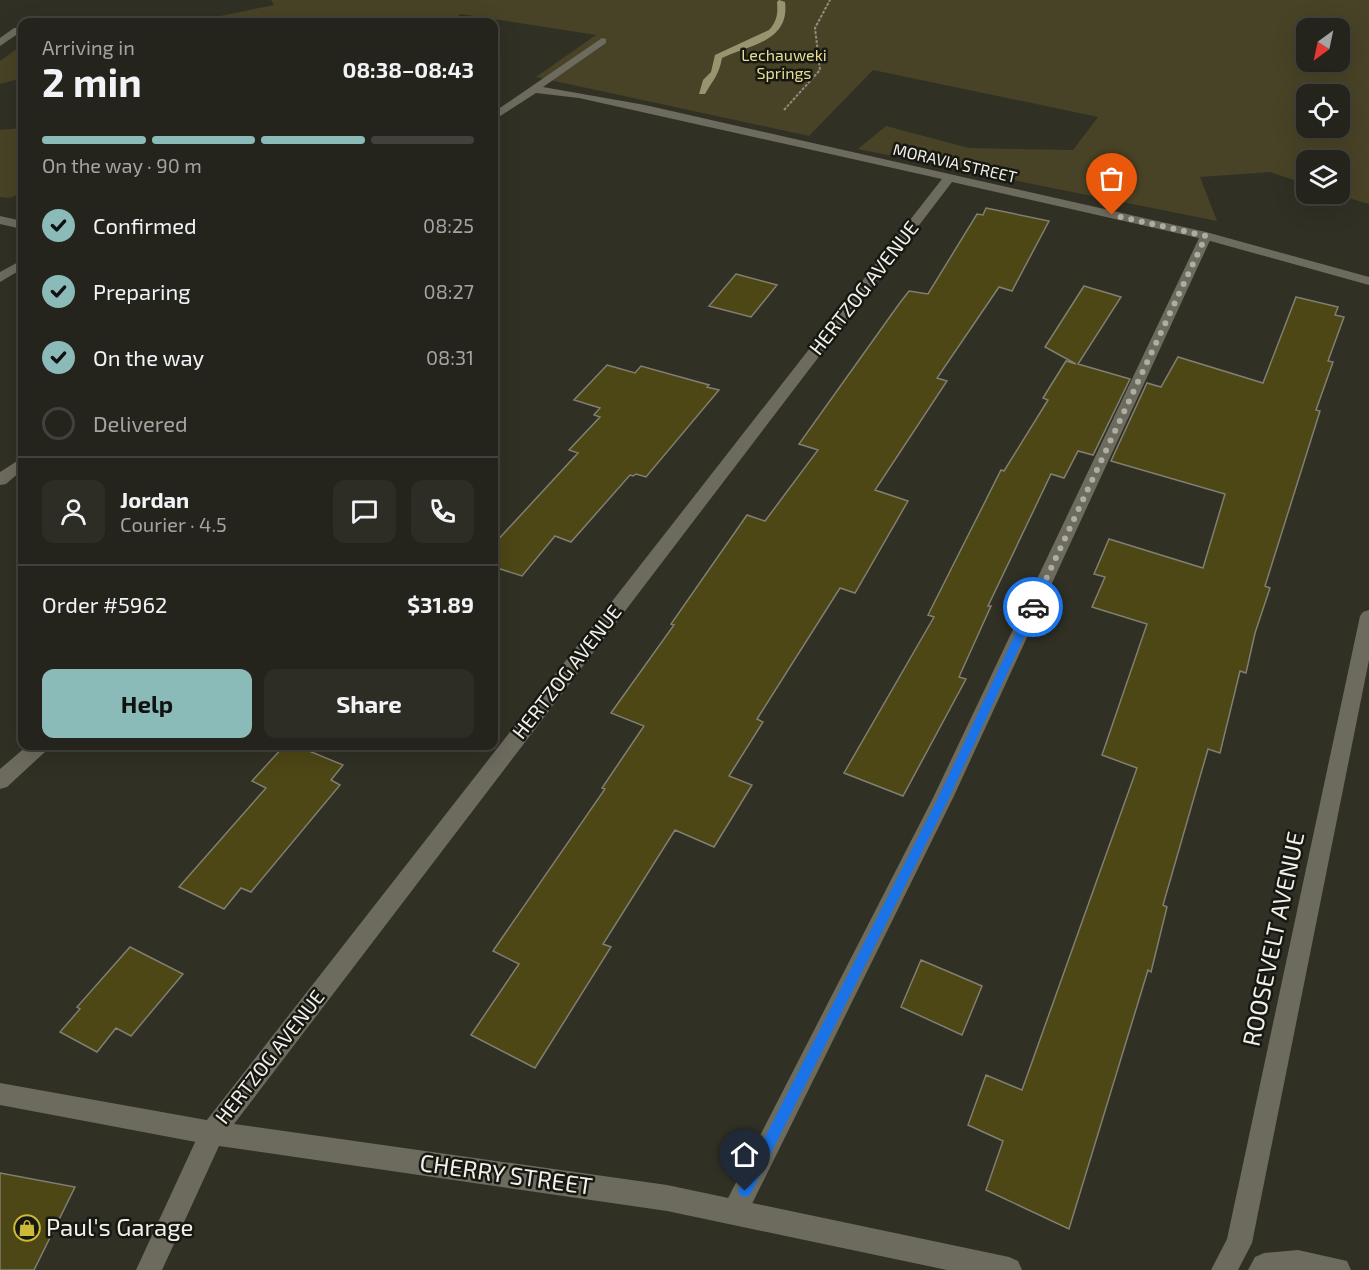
<!DOCTYPE html>
<meta charset="utf-8">
<style>
body{margin:0;font-family:"Exo 2",sans-serif;background:#2d2c25;color:#f1f3f6;height:100vh;display:flex;flex-direction:column;font-size:22px;white-space:nowrap}
*{box-sizing:border-box;margin:0}
p{font-size:20px;color:#a3a4a3}
.icon{flex:none;width:33px;height:33px;fill:none;stroke:currentColor;stroke-width:2;stroke-linecap:round;stroke-linejoin:round}
.map{position:relative;flex:1;overflow:hidden}
.panel{position:absolute;left:18px;top:18px;width:480px;height:732px;display:flex;flex-direction:column;background:#25241c;border-radius:12px;box-shadow:0 6px 24px #0002,0 0 0 2px #42413b}
.panel>*{flex:none}
.needle{width:39px;rotate:213deg}
.tools{position:absolute;left:1296px;top:18px;display:grid;gap:12px}
.tools a{display:grid;place-items:center;width:54px;height:54px;border-radius:12px;background:#25241c;box-shadow:0 6px 24px #0002,0 0 0 2px #42413b;font-size:30px}
.pin{position:absolute;display:grid;place-items:center;width:51px;height:51px;color:#fff;margin:-62px -26px;border-radius:50% 50% 50% 0;rotate:-45deg;box-shadow:0 0 6px #0007}
.pin .icon{rotate:45deg}
.courier{position:absolute;display:grid;place-items:center;width:60px;height:60px;margin:-30px;border:4px solid #1a73e8;border-radius:50%;background:#fff;color:#222;box-shadow:0 2px 8px #0007}
.summary em{font-style:normal;font-weight:700}
.summary div{display:flex;flex-direction:column-reverse}
.summary{display:flex;align-items:center;justify-content:space-between;height:102px;padding:0 24px}
h1{font-size:39px;font-weight:700;line-height:45px}
.bar{display:grid;grid-template-columns:repeat(4,1fr);gap:9px 6px;align-content:center;height:72px;padding:0 24px}
.bar i{height:8px;border-radius:4px;background:#42413b}
.bar .active{background:#8bbbb9}
.bar p{grid-column:span 4}
.line{display:flex;align-items:center;gap:15px;padding:0 24px;border-top:2px solid #42413b}
.line div{flex:1}
.round{display:grid;place-items:center;flex:none;width:63px;height:63px;border-radius:12px;background:#2d2c25}
ol{padding:0 24px;list-style:none}
li{display:flex;align-items:center;gap:18px;height:66px}
li p{margin-inline-start:auto}
li .icon{padding:6px;border-radius:50%;background:#8bbbb9;color:#111;stroke-width:4}
li:last-child{color:#a3a4a3}
li i{width:33px;height:33px;border:3px solid #42413b;border-radius:50%}
.primary-button{display:flex;gap:12px;margin-top:auto;padding:12px 24px}
.primary-button a{flex:1;height:69px;border-radius:12px;background:#8bbbb9;color:#111;font-size:24px;font-weight:700;line-height:69px;text-align:center}
.primary-button a+a{background:#2d2c25;color:#f1f3f6}
.map>svg:first-child{display:block}
.green{fill:#484326;fill-rule:evenodd}
.lines{fill:none;stroke-linecap:round;stroke-linejoin:round}
.stream{fill:#999470;fill-rule:evenodd}
.building{fill:#4d4615;stroke:#807f72;stroke-width:1.5}
.path{stroke:#8e8d84;stroke-width:2;stroke-dasharray:3 1.5;stroke-linecap:butt}
.service{fill:#6d6b5e;fill-rule:evenodd}
.minor{fill:#6d6b5e;fill-rule:evenodd}
.route{fill:#1a73e8}
.done{stroke:#aeada4;stroke-width:6;stroke-dasharray:0 10.8}
.labels{text-anchor:middle;stroke-width:5;stroke-linejoin:round;paint-order:stroke}
.far-park-label{font-size:16px;fill:#e9de91;stroke:#181813}
.far-street-label{font-size:16px;fill:#f1f0e9;stroke:#181813}
.street-label{font-size:20px;fill:#f1f0e9;stroke:#181813}
.near-street-label{font-size:24px;fill:#f1f0e9;stroke:#181813}
.near-poi-label{font-size:24px;fill:#f1f0e9;stroke:#181813;text-anchor:start}
</style>
<div class="map">
<svg width="1369" height="1270" viewBox="0 0 1369 1270">
<rect width="100%" height="100%" fill="#313025"/>
<!-- green -->
<path class="green" d="M271,0h1098v204l-34,-10h5v-34h-34v24l-36,-12 -70,5 17,44 -359,-72 28,-23 83,22 104,2 25,-33 -225,-47 -64,66 -273,-59 60,-42 -135,-21 -12,8h-258l83,-17zM1306,28h34v34h-34zM1306,94h34v34h-34z
M22,45v33l-22,6v-23z
M22,128v64l-12,6 -10,-1v-67z"/>
<g class="lines">
<!-- stream -->
<path class="stream" d="M779,0l6,2c5,39 -35,43 -63,56 -3,17 -9,22 -17,36h-6l4,-14 8,-8 4,-17 54,-25c8,-9 9,-16 8,-28z"/>
</g>
<!-- building -->
<path class="building" d="M986,208l63,13 -37,70 -13,-4 -62,91 10,3 -72,109 33,11 -53,92 -15,-5 -83,131 6,3 -34,54 23,9 -38,62 -39,-17 -72,114 8,3 -76,121 -64,-33 48,-71 -26,-13 112,-162 -3,-1 42,-62 -33,-13 63,-88 -3,-1 76,-109 18,6 53,-71 -19,-6 100,-140 10,-13 19,3 49,-80 6,1z
M736,274l41,11 -26,32 -42,-11z
M1084,286l37,11 -43,67 52,15 -37,76 -15,-4 -14,27 -13,-4 -63,132h3l-32,71 7,2 -63,117 -59,-23 90,-156 -6,-2 73,-145 3,1 44,-71 -5,-2 23,-37 10,3 -31,-17z
M1296,297l42,10 -3,8 9,2 -16,44 5,1 -17,48 4,1 -55,175 5,2 -15,45 -9,40 -6,-2 -20,82 -12,-4 -45,156 4,2 -16,65 -3,-2 -79,259 -83,-39 17,-49 -35,-16 18,-50 36,15 115,-322 -35,-13 45,-131 -55,-17 13,-30 -11,-3 15,-35 94,29 22,-74 -114,-33 36,-78 14,4 17,-30 85,26z
M607,365l28,8 6,-7 68,19 -2,2 12,3 -73,87 -10,-3 -3,2 -3,-1 -59,67 -16,-6 -33,40 -28,-9v-23l84,-91 -9,-3 31,-33 -6,-2 6,-7 -26,-8z
M284,746h13l46,19 -12,15 9,5 -89,107 -10,-4 -17,21 -45,-22 87,-99 -14,-7z
M130,947l53,27 -52,62 -15,-8 -19,24 -37,-20 20,-23 -3,-2z
M921,960l61,26 -20,49 -61,-28z
M0,1173l75,14 -41,83h-34z"/>
<g class="lines">
<!-- path -->
<path class="path" d="M784,110l36,-40 -5,-42 15,-28"/>
<!-- service -->
<path class="service" d="M1206,232l6,4 -259,562 -209,422 -9,4 -9,-4 -4,-9 4,-9 207,-404 267,-562z
M22,260v9l-22,13v-10z
M27,746h22l-3,5 -39,36 -7,2v-20z
M0,1083l212,38 9,4 3,8 -3,8 -9,4 -212,-40z"/>
<!-- minor -->
<path class="minor" d="M14,28h8v3l-22,15v-8z
M602,38l4,1v4l-63,44 102,18 561,127 163,45v8l-166,-46 -251,-57 -718,942 433,61 342,72 9,4 4,9h-75l-280,-59 -448,-65 -57,124h-26l67,-145 739,-946 -363,-81 -43,-5 -42,27v-8z
M0,216l22,5v8l-22,-5z
M22,458v12l-16,14 -6,1v-13z
M1369,610v50l-117,583 -14,27h-27l16,-31 133,-623 3,-4z
M1298,1250l49,11 4,9h-103l7,-13 9,-4z"/>
</g>
<!-- route -->
<path class="route" d="M1033,604l5,3 -89,191 -199,397 -5,2 -5,-2 -2,-4 2,-5 198,-388 90,-191z"/>
<g class="lines">
<!-- done -->
<path class="done" d="M1033,607l173,-371 -94,-21"/>
</g>
<!-- icons -->
<defs>
<g id="shop-ring" transform="scale(1.35)"><circle r="9.5" fill="#181813" stroke="#ccb938" stroke-width="1.5"/><path d="M-5-2.5h2.3a2.7 3.5 0 0 1 5.4 0H5L5.5 6h-11ZM-1.5-2.5h3a1.5 2.3 0 0 0-3 0Z" fill="#ccb938"/></g>
</defs>
<g fill-rule="evenodd">
<use href="#shop-ring" x="27" y="1228"/>
</g>
<g class="labels">
<!-- far-park labels -->
<g class="far-park-label">
<text x="784" y="61">Lechauweki<tspan x="784" dy="18">Springs</tspan></text>
</g>
<!-- far-street labels -->
<g class="far-street-label">
<text transform="translate(955 163) rotate(13)" y="6">MORAVIA STREET</text>
</g>
<!-- street labels -->
<g class="street-label">
<text transform="translate(864 288) rotate(-52)" y="7">HERTZOG AVENUE</text>
<text transform="translate(567 672) rotate(-52)" y="7">HERTZOG AVENUE</text>
<text transform="translate(270 1057) rotate(-52)" y="7">HERTZOG AVENUE</text>
</g>
<!-- near-street labels -->
<g class="near-street-label">
<text transform="translate(1274 939) rotate(-78)" y="8">ROOSEVELT AVENUE</text>
<text transform="translate(506 1175) rotate(8)" y="8">CHERRY STREET</text>
</g>
<!-- near-poi labels -->
<g class="near-poi-label">
<text x="46" y="1236">Paul's Garage</text>
</g>
</g>
</svg>
<div class="tools">
<a><svg class="needle" viewBox="-14 -14 28 28"><path d="M0-13l5 13h-10z" fill="#e53935"/><path d="M0 13l5-13h-10z" fill="#a3a4a3"/></svg></a>
<a><svg class="icon" aria-label="locate" viewBox="0 0 24 24"><circle cx="12" cy="12" r="6"/><path d="M12 2v4M12 18v4M2 12h4M18 12h4"/></svg></a>
<a><svg class="icon" aria-label="layers" viewBox="0 0 24 24"><path d="M12 4l9 5-9 5-9-5zM3 14l9 5 9-5"/></svg></a>
</div>
<div class="pin" style="left:1112px;top:215px;background:#ea580c"><svg class="icon" aria-label="bag" viewBox="0 0 24 24"><path d="M5 8h14l-1 12H6zM9 8a3 3 0 0 1 6 0"/></svg></div>
<div class="pin" style="left:745px;top:1191px;background:#1f2937"><svg class="icon" aria-label="home" viewBox="0 0 24 24"><path d="M3 11l9-7 9 7M6 9v11h12V9"/></svg></div>
<div class="courier" style="left:1033px;top:607px"><svg class="icon" aria-label="car" viewBox="0 0 24 24"><path d="M5 17H2v-5l4-1 3-4h7l3 4 3 1v5h-3M9 17h6M6 11h13"/><circle cx="7" cy="17" r="2"/><circle cx="17" cy="17" r="2"/></svg></div>
<section class="panel">
<div class="summary"><div><h1>2 min</h1><p>Arriving in</p></div><em>08:38–08:43</em></div>
<div class="bar"><i class="active"></i><i class="active"></i><i class="active"></i><i></i><p>On the way · 90 m</p></div>
<ol>
<li><svg class="icon" aria-label="check" viewBox="0 0 24 24"><path d="M5 12l5 5 9-10"/></svg>Confirmed<p>08:25</p></li>
<li><svg class="icon" aria-label="check" viewBox="0 0 24 24"><path d="M5 12l5 5 9-10"/></svg>Preparing<p>08:27</p></li>
<li><svg class="icon" aria-label="check" viewBox="0 0 24 24"><path d="M5 12l5 5 9-10"/></svg>On the way<p>08:31</p></li>
<li><i></i>Delivered</li>
</ol>
<div class="line" style="height:108px"><a class="round"><svg class="icon" aria-label="person" viewBox="0 0 24 24"><circle cx="12" cy="8" r="4"/><path d="M4 21q1-7 8-7t8 7"/></svg></a><div><b>Jordan</b><p>Courier · 4.5</p></div><a class="round"><svg class="icon" aria-label="chat" viewBox="0 0 24 24"><path d="M4 5h16v11H9l-5 4z"/></svg></a><a class="round"><svg class="icon" aria-label="phone" viewBox="0 0 24 24"><path d="M5 4h4l2 5-3 2q2 4 5 5l2-3 5 2v4C11 20 4 13 5 4z"/></svg></a></div>
<div class="line" style="height:78px"><div>Order #5962</div><b>$31.89</b></div>
<div class="primary-button"><a>Help</a><a>Share</a></div>
</section>
</div>
